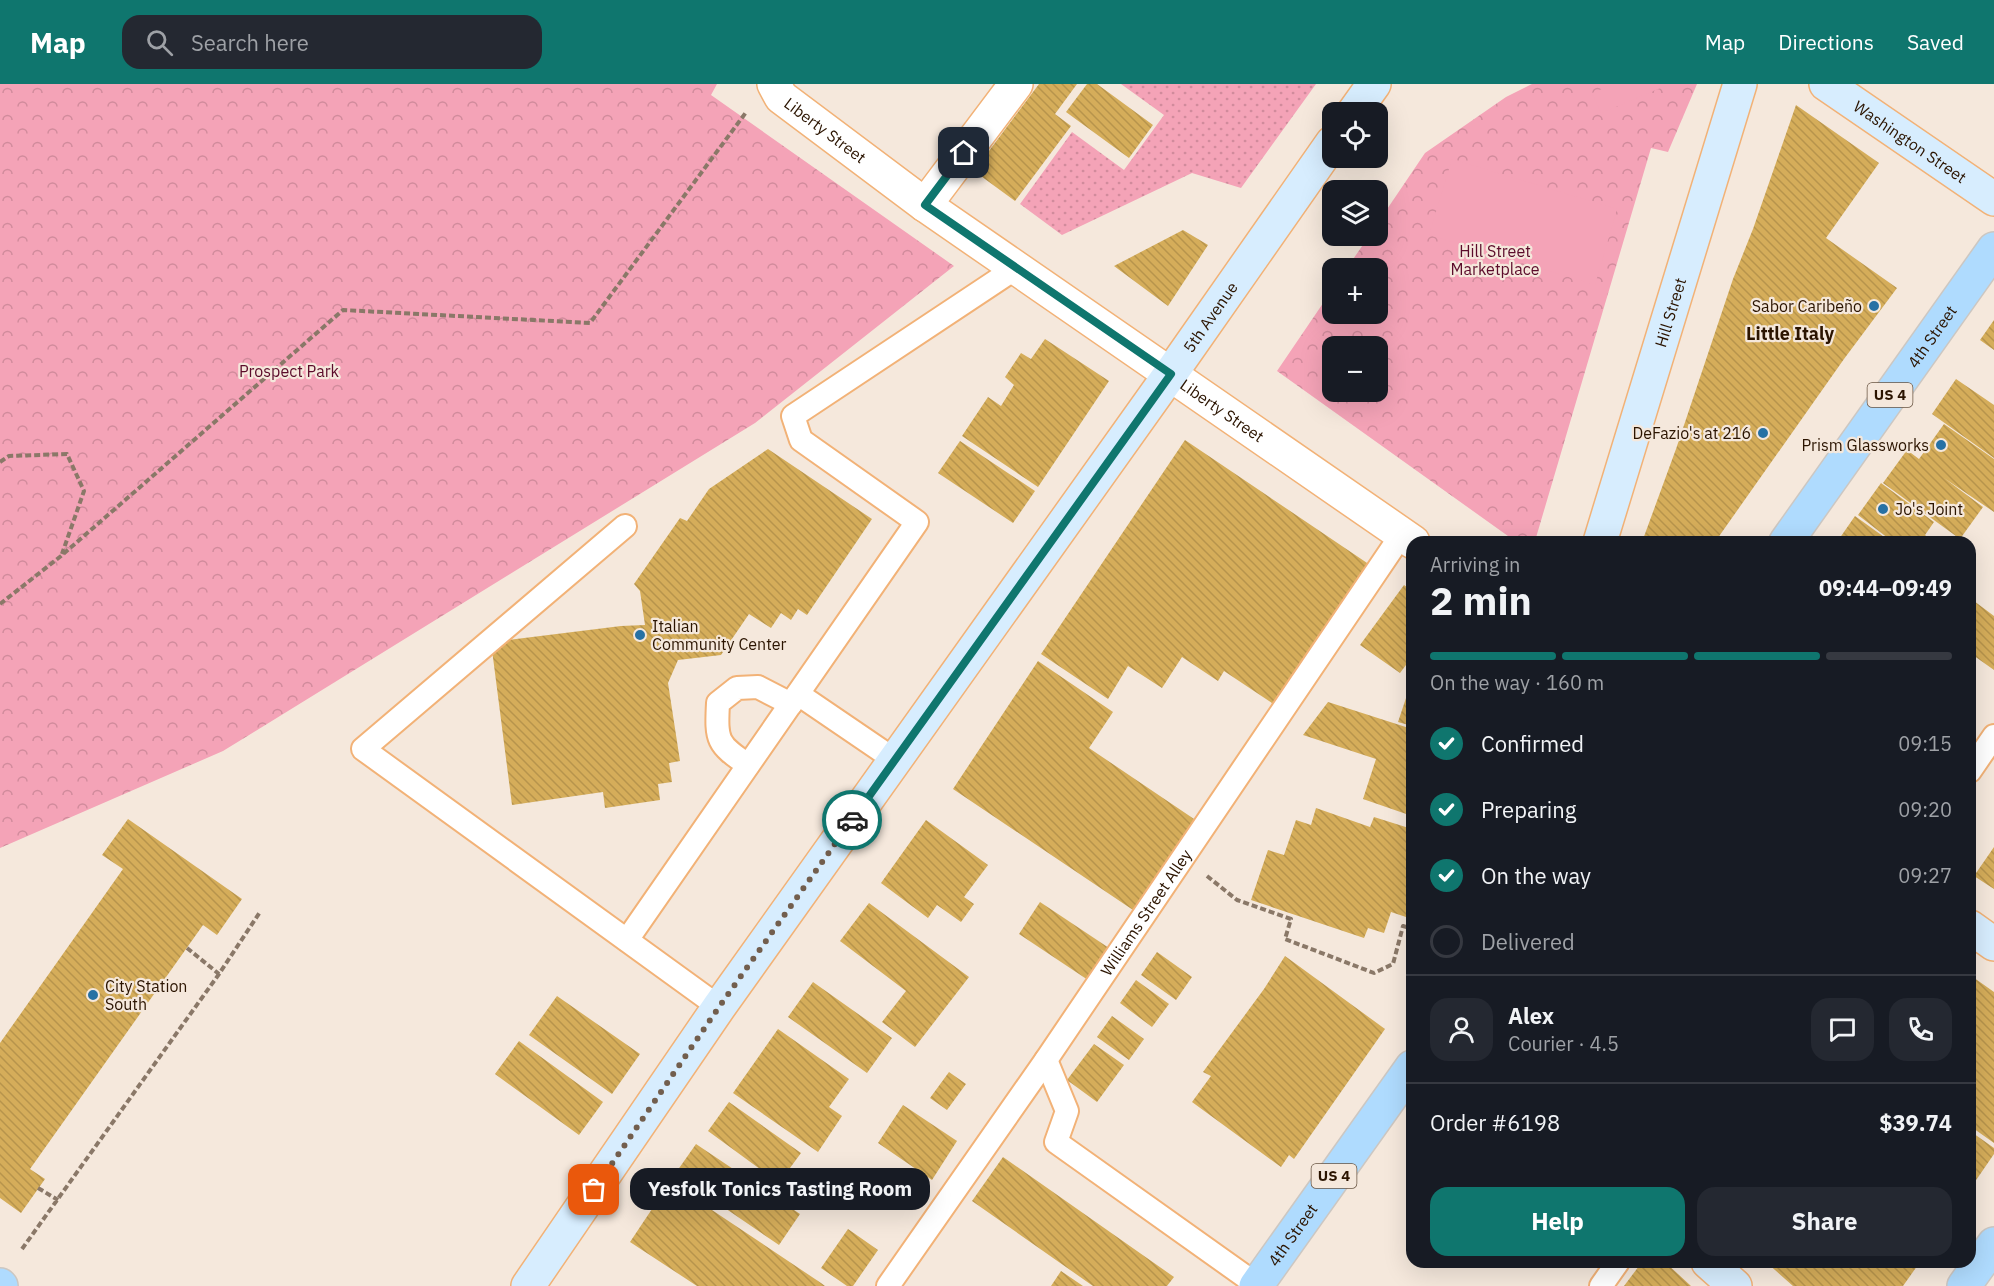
<!DOCTYPE html>
<meta charset="utf-8">
<style>
body{margin:0;font-family:"IBM Plex Sans",sans-serif;background:#242831;color:#f1f3f6;height:100vh;display:flex;flex-direction:column;font-size:22px;white-space:nowrap}
*{box-sizing:border-box;margin:0}
p{font-size:20px;color:#9ea1a6}
.icon{flex:none;width:33px;height:33px;fill:none;stroke:currentColor;stroke-width:2;stroke-linecap:round;stroke-linejoin:round}
.map{position:relative;flex:1;overflow:hidden}
.drawer{position:absolute;left:1406px;top:452px;width:570px;height:732px;display:flex;flex-direction:column;background:#171b24;border-radius:18px;box-shadow:0 6px 24px #0002}
.drawer>*{flex:none}
.tools{position:absolute;left:1322px;top:18px;display:grid;gap:12px}
.tools a{display:grid;place-items:center;width:66px;height:66px;border-radius:12px;background:#171b24;box-shadow:0 6px 24px #0002;font-size:30px}
.pin{position:absolute;display:grid;place-items:center;width:51px;height:51px;color:#fff;margin:-26px;border-radius:12px;box-shadow:0 3px 9px #0006}
.courier{position:absolute;display:grid;place-items:center;width:60px;height:60px;margin:-30px;border:4px solid #0f766e;border-radius:50%;background:#fff;color:#222;box-shadow:0 2px 8px #0007}
.bubble{position:absolute;height:42px;border-radius:18px;background:#171b24;box-shadow:0 6px 24px #0002;font-size:20px;font-weight:700;line-height:42px;text-align:center}
.overview em{font-style:normal;font-weight:700}
.overview div{display:flex;flex-direction:column-reverse}
.overview{display:flex;align-items:center;justify-content:space-between;height:102px;padding:0 24px}
h1{font-size:39px;font-weight:700;line-height:45px}
.bar{display:grid;grid-template-columns:repeat(4,1fr);gap:9px 6px;align-content:center;height:72px;padding:0 24px}
.bar i{height:8px;border-radius:4px;background:#363941}
.bar .active{background:#0f766e}
.bar p{grid-column:span 4}
.line{display:flex;align-items:center;gap:15px;padding:0 24px;border-top:2px solid #363941}
.line div{flex:1}
.round{display:grid;place-items:center;flex:none;width:63px;height:63px;border-radius:18px;background:#242831}
ol{padding:0 24px;list-style:none}
li{display:flex;align-items:center;gap:18px;height:66px}
li p{margin-inline-start:auto}
li .icon{padding:6px;border-radius:50%;background:#0f766e;color:#fff;stroke-width:4}
li:last-child{color:#9ea1a6}
li i{width:33px;height:33px;border:3px solid #363941;border-radius:50%}
.cta{display:flex;gap:12px;margin-top:auto;padding:12px 24px}
.cta a{flex:1;height:69px;border-radius:18px;background:#0f766e;color:#fff;font-size:24px;font-weight:700;line-height:69px;text-align:center}
.cta a+a{background:#242831;color:#f1f3f6}
header{display:flex;align-items:center;gap:36px;box-sizing:border-box;height:84px;padding:0 30px;background:#0f766e;color:#fff}
header strong{font-size:28px}
nav{display:flex;gap:33px;margin-inline-start:auto;font-size:21px}
.search{width:420px;height:54px;background:#242831;display:flex;align-items:center;gap:15px;box-sizing:border-box;padding:0 21px;border-radius:18px;color:#9ea1a6;font-size:22px}
.map>svg:first-child{display:block}
.grass{fill:url(#grass-dots)}
.forest{fill:url(#forest-crowns);fill-rule:evenodd}
.garden{fill:#f4a3b7}
.building{fill:url(#building-back-hatch)}
.lines{fill:none;stroke-linecap:round;stroke-linejoin:round}
.lane-casing{stroke:#f2b277;stroke-width:26}
.street-casing{stroke:#f2b277;stroke-width:36}
.secondary-casing{stroke:#f2b277;stroke-width:36}
.primary-casing{stroke:#ccc7c2;stroke-width:36}
.path{stroke:#8a7868;stroke-width:4;stroke-dasharray:6 3;stroke-linecap:butt}
.lane{stroke:#fff;stroke-width:22}
.street{stroke:#fff;stroke-width:33}
.secondary{stroke:#d7edfe;stroke-width:33}
.primary{stroke:#afdbfe;stroke-width:33}
.done{stroke:#725e4d;stroke-width:6;stroke-dasharray:0 10.8}
.route{stroke:#0f766e;stroke-width:8}
.poi-dot{fill:#2771a4;stroke:#f5e8dc;stroke-width:2}
.labels{text-anchor:middle;stroke-width:4.5;stroke-linejoin:round;paint-order:stroke}
.shield{fill:#f5e8dc;stroke:#685442;stroke-width:1.5}
.shield-label{font-size:15px;font-weight:bold;fill:#2b1400}
.street-label{font-size:16px;fill:#2b1400;stroke:#f5e8dc}
.park-label{font-size:16px;fill:#5c0c2b;stroke:#f5e8dc}
.poi-label{font-size:16px;fill:#2b1400;stroke:#f5e8dc;text-anchor:end}
.neighbourhood-label{font-size:18px;font-weight:bold;fill:#2b1400;stroke:#f5e8dc}
</style>
<header>
<strong>Map</strong>
<div class="search"><svg class="icon" aria-label="search" viewBox="0 0 24 24"><circle cx="10" cy="10" r="6"/><path d="M15 15l6 6"/></svg>Search here</div>
<nav><a>Map</a><a>Directions</a><a>Saved</a></nav>
</header>
<div class="map">
<svg width="1994" height="1202" viewBox="0 0 1994 1202">
<defs>
<pattern id="grass-dots" width="8" height="8" patternUnits="userSpaceOnUse" patternTransform="scale(1.5)"><rect width="8" height="8" fill="#f4a3b7"/><path d="M2 2h.1M6 6h.1" fill="none" stroke="#d18b9c" stroke-width="1.8" stroke-linecap="round"/></pattern>
<pattern id="forest-crowns" width="20" height="18" patternUnits="userSpaceOnUse" patternTransform="scale(1.5)"><rect width="20" height="18" fill="#f4a3b7"/><path d="M2 6a3 3 0 1 1 6 0M12 15a3 3 0 1 1 6 0" fill="none" stroke="#d18b9c"/></pattern>
<pattern id="building-back-hatch" width="6" height="6" patternUnits="userSpaceOnUse" patternTransform="scale(1.5)"><rect width="6" height="6" fill="#d5ad5a"/><path d="M-1 5l2 2M0 0l6 6M5-1l2 2" fill="none" stroke="#b7944c"/></pattern>
</defs>
<rect width="100%" height="100%" fill="#f5e8dc"/>
<!-- grass -->
<path class="grass" d="M1121,0h195l-75,104 -49,-15 -130,62 -42,-31 52,-72 52,38 40,-55z"/>
<!-- forest -->
<path class="forest" d="M0,0h717l-6,11 243,171 -199,157 -532,328 -223,97z
M1532,0h165l-29,68 -17,-4 -116,393h-20l-238,-170 55,-81v24h45v-46h-30l22,-32h8v-12l48,-71 81,-56zM1332,262h45v46h-45z"/>
<!-- garden -->
<path class="garden" d="M1614,0h56l-69,29 -9,-20z
M1452,75l165,50 -22,76 -166,-50z"/>
<!-- building -->
<path class="building" d="M1039,0h38l-22,30 16,12 -56,75 -41,-30z
M1087,0h10l56,41 -24,33 -63,-46z
M1796,21l83,58 -53,75 71,50 -53,71 -129,183h-73l34,-93 57,-170 20,-50z
M1183,146l25,15 -40,61 -54,-40z
M1994,236v30l-14,-10z
M1045,255l64,42 -71,106 -76,-51 26,-39 13,9 13,-21 -9,-8 16,-24 10,6z
M1956,295l38,26v53l-62,-44z
M1944,340l50,35v53l-50,-34 39,29 -23,32 -77,-56 24,-33 12,9z
M1185,356l188,127 -95,140 -54,-36 -6,10 -36,-24 -20,31 -34,-22 -20,33 -67,-45z
M960,357l75,50 -22,32 -75,-50z
M768,365l104,70 -65,96 -9,-6 -7,11 -10,-7 -10,15 -22,-14 -28,41 -43,5 -10,23 12,78 -11,2 3,19 -14,2 2,16 -55,8 -2,-16 -91,13 -21,-163 130,-16 24,-1 -5,-34 -6,-7 46,-66 7,3 22,-32z
M1881,399l53,39 -9,13 8,7h-40l-35,-27z
M1855,432l36,26h-54z
M1404,501l8,6v66l-12,16 -40,-28z
M1970,514l24,18v54l-24,-17z
M1038,577l75,51 -24,36 108,73 -61,91 -183,-123z
M1411,599h1v43l-14,-4z
M1328,618l84,27v87l-49,-17 13,-40 -73,-24z
M1316,724l54,19 4,-10 38,12v90l-21,-7 -7,21 -16,-5 -4,10 -113,-38 17,-50 16,5 12,-35 15,5z
M128,735l114,80 -25,36 -14,-10 -173,244 15,10 -24,34 -21,-15v-155l123,-174 -21,-14z
M926,736l62,45 -24,32 10,7 -13,18 -24,-17 -9,13 -47,-35z
M1994,763v42l-20,-13z
M1040,818l72,48 -21,32 -72,-48z
M869,819l100,74 -54,70 -33,-25 24,-31 -66,-50z
M1157,868l35,25 -16,23 -35,-25z
M1285,872l100,73 -91,130 -5,-4 -8,12 -89,-65 19,-26 -8,-4 61,-83z
M1970,891l24,17v151l-24,-17z
M1136,896l33,24 -17,23 -32,-24z
M813,898l79,56 -25,35 -79,-56z
M557,912l83,58 -28,40 -83,-59z
M1112,932l32,23 -15,21 -32,-23z
M778,945l71,50 -20,28 13,9 -24,36 -85,-59z
M519,957l84,61 -24,33 -84,-61z
M1094,960l30,21 -27,37 -30,-22z
M949,988l17,12 -19,26 -17,-12z
M729,1018l72,51 -22,30 -71,-52z
M903,1021l54,36 -25,39 -54,-37z
M1970,1047l24,17v6l-24,35z
M696,1060l104,70 -21,31 -104,-71z
M1003,1073l171,120 -7,9h-74l-121,-85z
M670,1098l151,101 4,3h-128l-67,-44z
M848,1145l30,21 -25,36h-6l-26,-18z
M1642,1178h23l26,24h-67z
M1766,1178h36l4,3 2,-3h112l-17,24h-110z
M1061,1187l22,15h-32z"/>
<g class="lines">
<!-- lane casing -->
<g class="lane-casing">
<g id="lane">
<path d="M625,442l-262,223 356,258"/>
<path d="M798,610l97,66"/>
<path d="M748,681c-31,-21 -32,-24 -30,-62l19,-15 21,-1 33,17"/>
<path d="M1970,687l24,-35"/>
<path d="M627,856l290,-418 -116,-82 -8,-24 223,-148"/>
<path d="M1046,976l21,51 -11,31 201,143"/>
<path id="s1" d="M888,1202l158,-226 356,-526"/>
<path d="M1601,1202l17,-24"/>
</g>
</g>
<!-- street casing -->
<g class="street-casing">
<g id="street">
<path id="s2" d="M774,0l7,13 144,108 488,337"/>
<path d="M925,121l91,-121"/>
</g>
</g>
<!-- secondary casing -->
<g class="secondary-casing">
<g id="secondary">
<path id="s3" d="M1826,0l168,115"/>
<path d="M1354,28l20,-28"/>
<path id="s4" d="M1600,458l140,-458"/>
<path d="M1970,843l24,17"/>
<path d="M1708,1178l27,24"/>
<path id="s5" d="M528,1202l191,-279 452,-634 161,-230"/>
</g>
</g>
<!-- primary casing -->
<g class="primary-casing">
<g id="primary">
<path id="s6" d="M1786,458l208,-293"/>
<path d="M0,1201l1,1"/>
<path id="s7" d="M1256,1202l156,-219"/>
<path d="M1964,1202l30,-42"/>
</g>
</g>
<!-- path -->
<path class="path" d="M0,378l9,-6 58,-2 17,37 -22,63
M0,520l61,-48 282,-246 247,13 157,-212
M1207,792l30,24 54,19 -6,20 89,34 19,-9 10,-38 9,3
M187,864l32,26
M38,1104l20,12
M22,1165l197,-275 41,-62"/>
<!-- lane -->
<use href="#lane" class="lane"/>
<!-- street -->
<use href="#street" class="street"/>
<!-- secondary -->
<use href="#secondary" class="secondary"/>
<!-- primary -->
<use href="#primary" class="primary"/>
</g>
<g class="lines">
<!-- done -->
<path class="done" d="M594,1106l125,-183 133,-187"/>
<!-- route -->
<path class="route" d="M852,736l319,-446 -246,-169 39,-52"/>
</g>
<!-- markers -->
<g class="poi-dot">
<circle cx="1874" cy="222" r="6"/>
<circle cx="1763" cy="349" r="6"/>
<circle cx="1941" cy="361" r="6"/>
<circle cx="1883" cy="425" r="6"/>
<circle cx="640" cy="551" r="6"/>
<circle cx="93" cy="911" r="6"/>
</g>
<g class="labels">
<!-- shield labels -->
<g class="shield">
<rect x="1867.5" y="299" width="45" height="24" rx="4.5"/>
<rect x="1311.5" y="1080" width="45" height="24" rx="4.5"/>
</g>
<g class="shield-label">
<text x="1890" y="316">US 4</text>
<text x="1334" y="1097">US 4</text>
</g>
<!-- street labels -->
<g class="street-label">
<text dy="6" stroke="none"><textPath href="#s2" startOffset="70">Liberty Street</textPath></text>
<text dy="6" stroke="none"><textPath href="#s3" startOffset="102">Washington Street</textPath></text>
<text dy="6" stroke="none"><textPath href="#s4" startOffset="240">Hill Street</textPath></text>
<text dy="6" stroke="none"><textPath href="#s5" startOffset="1185">5th Avenue</textPath></text>
<text dy="6" stroke="none"><textPath href="#s6" startOffset="252">4th Street</textPath></text>
<text dy="6" stroke="none"><textPath href="#s2" startOffset="556">Liberty Street</textPath></text>
<text dy="6" stroke="none"><textPath href="#s1" startOffset="454">Williams Street Alley</textPath></text>
<text dy="6" stroke="none"><textPath href="#s7" startOffset="63">4th Street</textPath></text>
</g>
<!-- park labels -->
<g class="park-label">
<text x="1495" y="173">Hill Street<tspan x="1495" dy="18">Marketplace</tspan></text>
<text x="289" y="293">Prospect Park</text>
</g>
<!-- poi labels -->
<g class="poi-label">
<text x="1862" y="228">Sabor Caribeño</text>
<text x="1751" y="355">DeFazio's at 216</text>
<text x="1929" y="367">Prism Glassworks</text>
<text x="1895" y="431" text-anchor="start">Jo's Joint</text>
<text x="652" y="548" text-anchor="start">Italian<tspan x="652" dy="18">Community Center</tspan></text>
<text x="105" y="908" text-anchor="start">City Station<tspan x="105" dy="18">South</tspan></text>
</g>
<!-- neighbourhood labels -->
<g class="neighbourhood-label">
<text x="1790" y="256">Little Italy</text>
</g>
</g>
</svg>
<div class="tools">
<a><svg class="icon" aria-label="locate" viewBox="0 0 24 24"><circle cx="12" cy="12" r="6"/><path d="M12 2v4M12 18v4M2 12h4M18 12h4"/></svg></a>
<a><svg class="icon" aria-label="layers" viewBox="0 0 24 24"><path d="M12 4l9 5-9 5-9-5zM3 14l9 5 9-5"/></svg></a>
<a>+</a>
<a>−</a>
</div>
<div class="pin" style="left:594px;top:1106px;background:#ea580c"><svg class="icon" aria-label="bag" viewBox="0 0 24 24"><path d="M5 8h14l-1 12H6zM9 8a3 3 0 0 1 6 0"/></svg></div>
<div class="pin" style="left:964px;top:69px;background:#1f2937"><svg class="icon" aria-label="home" viewBox="0 0 24 24"><path d="M3 11l9-7 9 7M6 9v11h12V9"/></svg></div>
<div class="courier" style="left:852px;top:736px"><svg class="icon" aria-label="car" viewBox="0 0 24 24"><path d="M5 17H2v-5l4-1 3-4h7l3 4 3 1v5h-3M9 17h6M6 11h13"/><circle cx="7" cy="17" r="2"/><circle cx="17" cy="17" r="2"/></svg></div>
<div class="bubble" style="left:630px;top:1084px;width:300px">Yesfolk Tonics Tasting Room</div>
<section class="drawer">
<div class="overview"><div><h1>2 min</h1><p>Arriving in</p></div><em>09:44–09:49</em></div>
<div class="bar"><i class="active"></i><i class="active"></i><i class="active"></i><i></i><p>On the way · 160 m</p></div>
<ol>
<li><svg class="icon" aria-label="check" viewBox="0 0 24 24"><path d="M5 12l5 5 9-10"/></svg>Confirmed<p>09:15</p></li>
<li><svg class="icon" aria-label="check" viewBox="0 0 24 24"><path d="M5 12l5 5 9-10"/></svg>Preparing<p>09:20</p></li>
<li><svg class="icon" aria-label="check" viewBox="0 0 24 24"><path d="M5 12l5 5 9-10"/></svg>On the way<p>09:27</p></li>
<li><i></i>Delivered</li>
</ol>
<div class="line" style="height:108px"><a class="round"><svg class="icon" aria-label="person" viewBox="0 0 24 24"><circle cx="12" cy="8" r="4"/><path d="M4 21q1-7 8-7t8 7"/></svg></a><div><b>Alex</b><p>Courier · 4.5</p></div><a class="round"><svg class="icon" aria-label="chat" viewBox="0 0 24 24"><path d="M4 5h16v11H9l-5 4z"/></svg></a><a class="round"><svg class="icon" aria-label="phone" viewBox="0 0 24 24"><path d="M5 4h4l2 5-3 2q2 4 5 5l2-3 5 2v4C11 20 4 13 5 4z"/></svg></a></div>
<div class="line" style="height:78px"><div>Order #6198</div><b>$39.74</b></div>
<div class="cta"><a>Help</a><a>Share</a></div>
</section>
</div>
